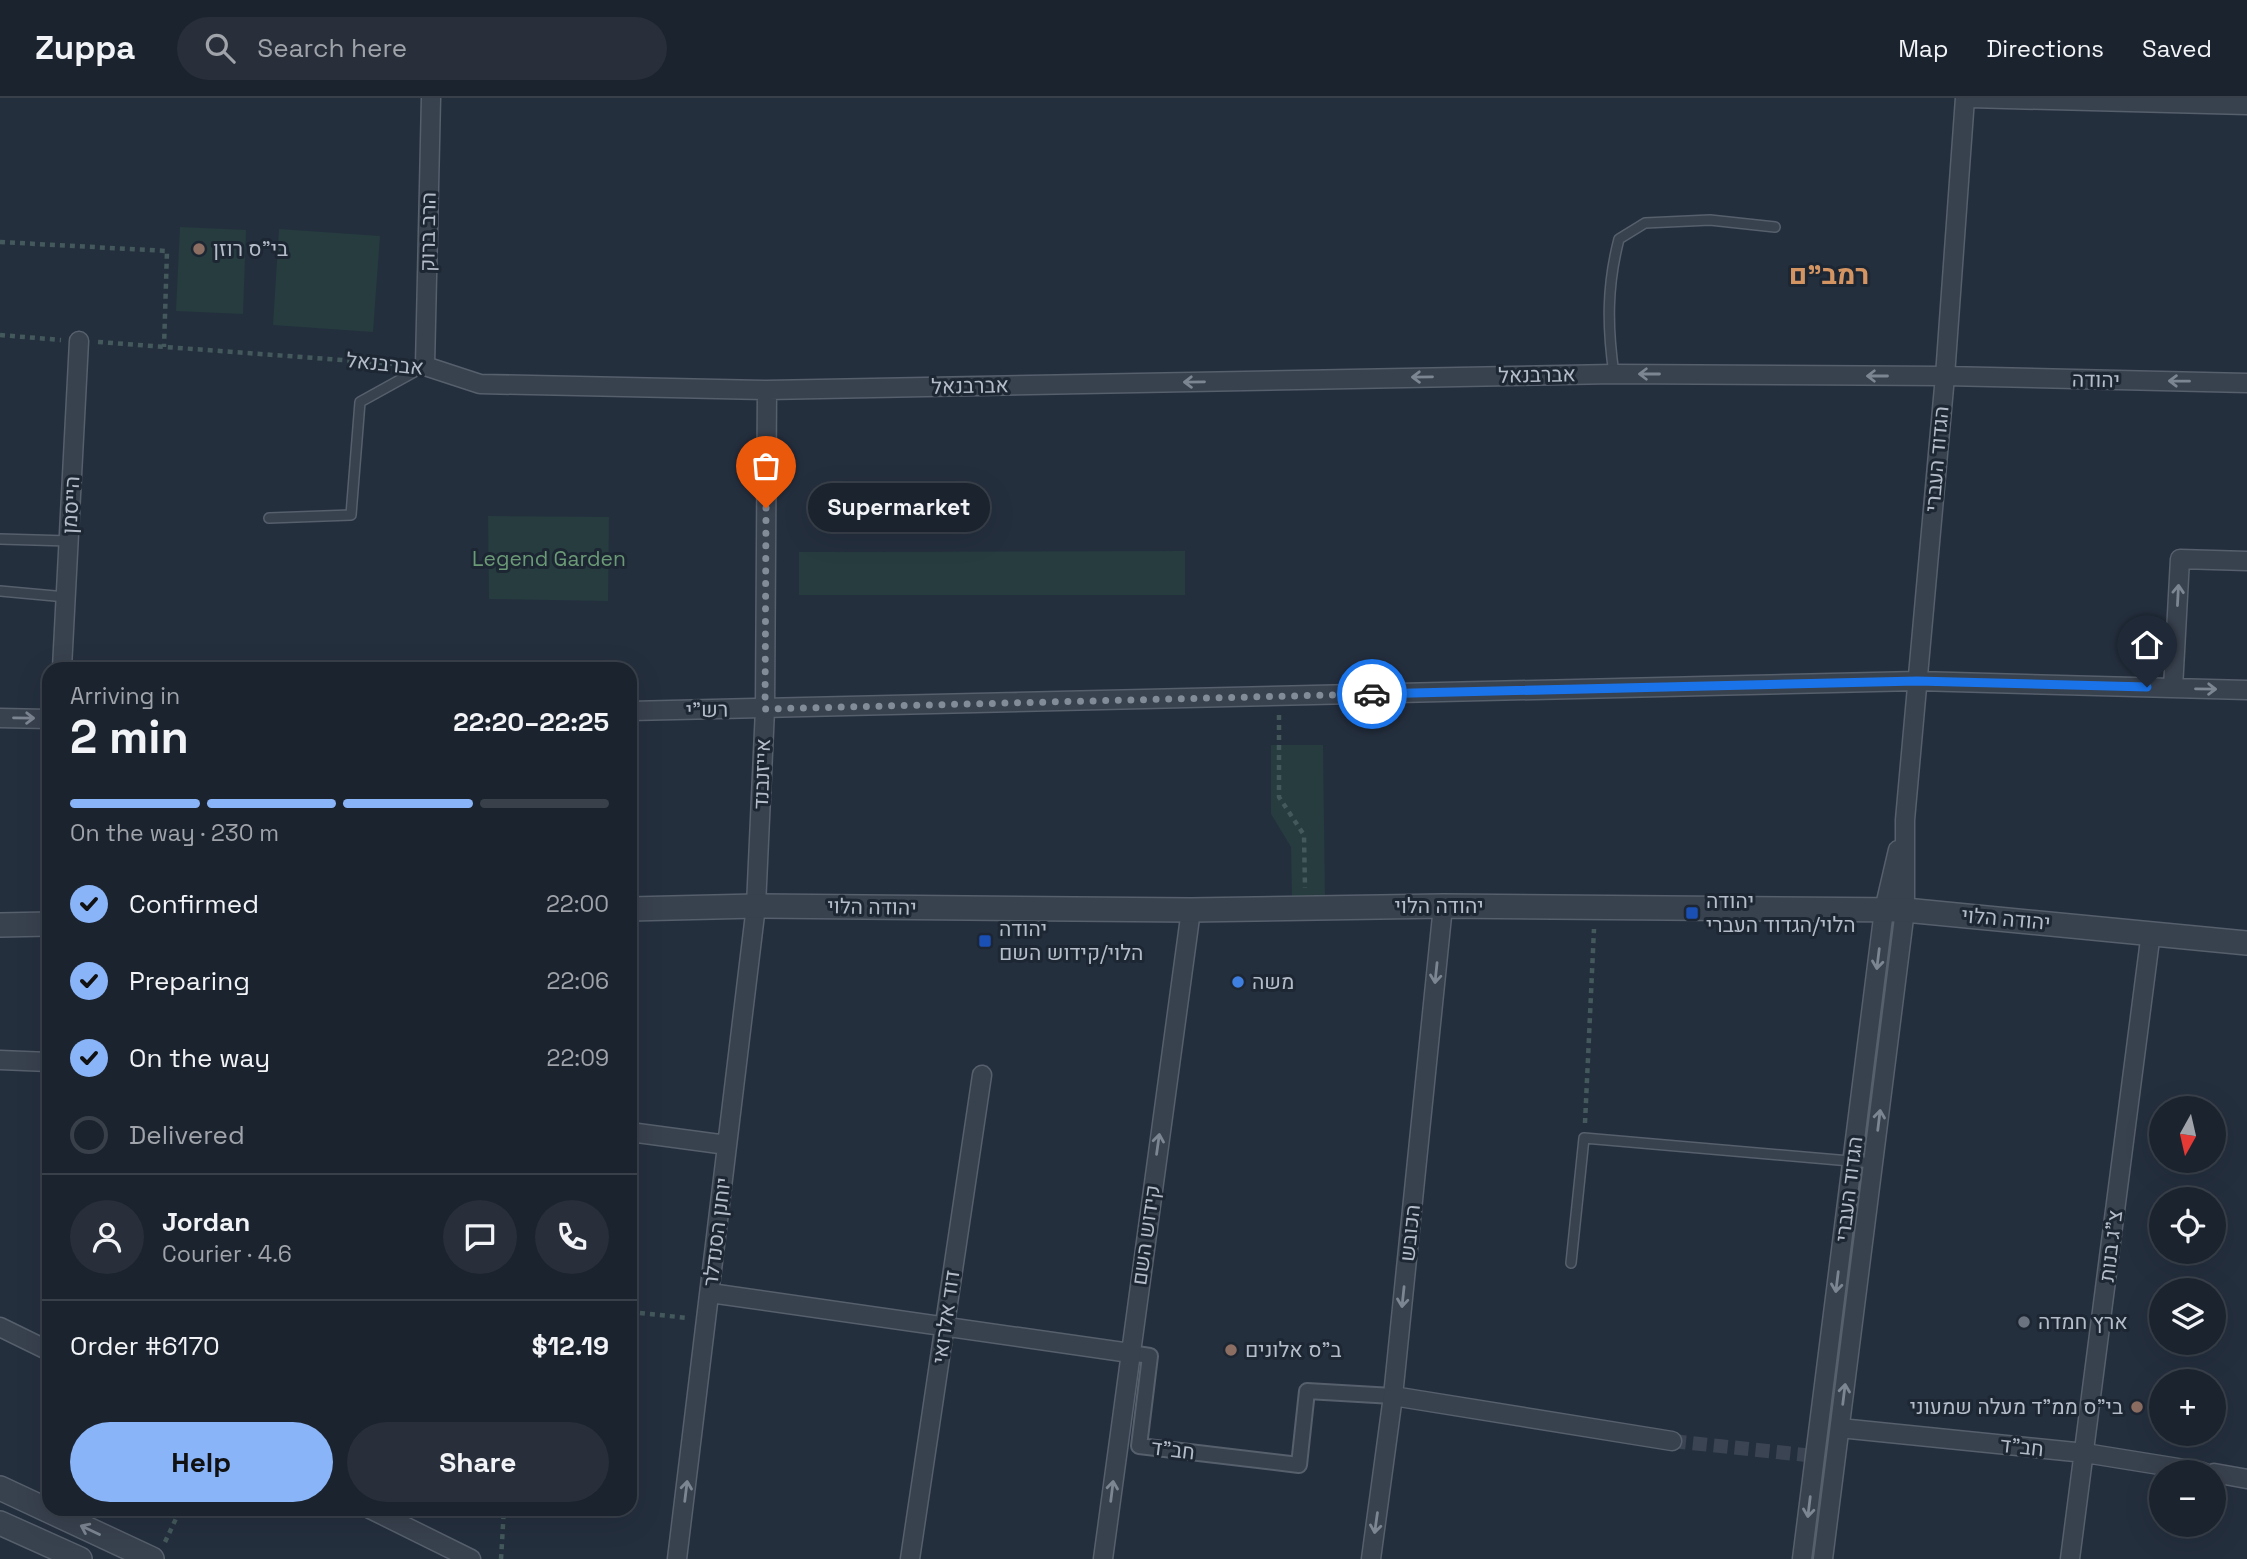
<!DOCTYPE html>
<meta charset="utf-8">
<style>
body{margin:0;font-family:"Space Grotesk",Heebo,sans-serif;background:#282f3a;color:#f1f3f6;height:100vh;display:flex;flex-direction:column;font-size:26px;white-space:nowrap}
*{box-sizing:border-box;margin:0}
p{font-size:23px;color:#a0a4aa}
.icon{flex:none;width:38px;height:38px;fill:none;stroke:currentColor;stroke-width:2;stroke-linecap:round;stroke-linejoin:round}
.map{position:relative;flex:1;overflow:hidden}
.details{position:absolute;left:42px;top:564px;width:595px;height:854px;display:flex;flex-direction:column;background:#1b232e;border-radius:21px;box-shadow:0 7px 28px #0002,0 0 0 2px #39404a}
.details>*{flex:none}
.needle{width:46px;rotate:188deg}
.fabs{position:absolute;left:2149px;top:998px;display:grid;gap:14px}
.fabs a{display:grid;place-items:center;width:77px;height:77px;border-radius:50%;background:#1b232e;box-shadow:0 7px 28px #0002,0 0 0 2px #39404a;font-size:35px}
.pin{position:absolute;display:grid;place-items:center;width:60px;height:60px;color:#fff;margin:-72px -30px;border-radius:50% 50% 50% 0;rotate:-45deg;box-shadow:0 0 7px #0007}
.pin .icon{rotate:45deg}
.courier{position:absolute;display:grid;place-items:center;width:70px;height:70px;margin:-35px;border:5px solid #1a73e8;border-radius:50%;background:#fff;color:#222;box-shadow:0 2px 9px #0007}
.bubble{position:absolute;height:49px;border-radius:24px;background:#1b232e;box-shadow:0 7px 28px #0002,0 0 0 2px #39404a;font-size:23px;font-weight:800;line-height:49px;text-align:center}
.head em{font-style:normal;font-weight:800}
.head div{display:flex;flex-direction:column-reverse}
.head{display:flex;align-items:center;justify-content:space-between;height:119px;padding:0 28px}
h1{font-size:46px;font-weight:800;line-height:52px}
.bar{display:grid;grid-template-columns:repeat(4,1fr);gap:10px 7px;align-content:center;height:84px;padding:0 28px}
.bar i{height:9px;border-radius:5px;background:#39404a}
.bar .selected{background:#8ab4f8}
.bar p{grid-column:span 4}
.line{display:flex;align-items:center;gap:18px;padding:0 28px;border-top:2px solid #39404a}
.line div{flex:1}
.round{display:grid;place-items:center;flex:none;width:74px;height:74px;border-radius:37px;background:#282f3a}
ol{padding:0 28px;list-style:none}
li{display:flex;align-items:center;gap:21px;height:77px}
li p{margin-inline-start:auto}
li .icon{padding:7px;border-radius:50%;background:#8ab4f8;color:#111;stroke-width:4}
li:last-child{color:#a0a4aa}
li i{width:38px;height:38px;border:4px solid #39404a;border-radius:50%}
.primary-button{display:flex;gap:14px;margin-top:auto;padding:14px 28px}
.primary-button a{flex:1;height:80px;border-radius:42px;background:#8ab4f8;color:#111;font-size:28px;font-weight:800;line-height:80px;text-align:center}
.primary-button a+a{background:#282f3a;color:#f1f3f6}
header{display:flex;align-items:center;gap:42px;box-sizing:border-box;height:98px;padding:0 35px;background:#1b232e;border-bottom:2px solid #39404a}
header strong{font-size:33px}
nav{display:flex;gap:38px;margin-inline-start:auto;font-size:24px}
.search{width:490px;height:63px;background:#282f3a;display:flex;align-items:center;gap:18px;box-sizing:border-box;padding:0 24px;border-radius:38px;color:#a0a4aa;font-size:26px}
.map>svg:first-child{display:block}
.green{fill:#263c3f}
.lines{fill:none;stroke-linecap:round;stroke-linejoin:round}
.pedestrian-tunnel{stroke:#3a4453;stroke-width:14;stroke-dasharray:14 7;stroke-linecap:butt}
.service-casing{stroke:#565f6c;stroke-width:12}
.pedestrian-casing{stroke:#565f6c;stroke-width:18}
.minor-casing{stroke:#565f6c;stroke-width:21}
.tertiary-casing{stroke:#565f6c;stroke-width:26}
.path{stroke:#44595c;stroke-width:4.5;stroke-dasharray:5 5;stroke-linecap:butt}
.service{stroke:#38414e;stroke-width:9}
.pedestrian{stroke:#38414e;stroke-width:14}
.minor{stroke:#38414e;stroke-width:18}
.tertiary{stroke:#38414e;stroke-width:23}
.oneway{stroke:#7c8592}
.done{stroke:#828b98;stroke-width:7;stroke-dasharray:0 12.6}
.route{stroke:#1a73e8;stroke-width:9}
.education-dot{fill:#8d6e63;stroke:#1d2633;stroke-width:2.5}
.transit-dot{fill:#1a4fb4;stroke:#1d2633;stroke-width:2.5}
.shop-dot{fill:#3f7fe0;stroke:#1d2633;stroke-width:2.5}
.worship-dot{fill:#6b7280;stroke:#1d2633;stroke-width:2.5}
.labels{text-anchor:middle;stroke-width:6;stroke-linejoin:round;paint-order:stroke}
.street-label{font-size:21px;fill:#b4bcc9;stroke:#1d2633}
.poi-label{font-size:21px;fill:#b4bcc9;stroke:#1d2633;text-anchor:start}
.park-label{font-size:21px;fill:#6b9a76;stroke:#1d2633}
.district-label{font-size:28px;font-weight:bold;fill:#d59563;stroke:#1d2633}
</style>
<header>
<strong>Zuppa</strong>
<div class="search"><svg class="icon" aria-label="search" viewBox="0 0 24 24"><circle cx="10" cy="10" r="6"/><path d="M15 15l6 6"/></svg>Search here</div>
<nav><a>Map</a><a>Directions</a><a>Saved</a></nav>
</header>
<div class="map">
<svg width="2247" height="1461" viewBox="0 0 2247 1461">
<rect width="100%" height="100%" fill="#242f3e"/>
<!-- green -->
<path class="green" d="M180,129l66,3 -3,84 -67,-3z
M279,131l101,7 -7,96 -100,-7z
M488,418l121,1 -1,84 -119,-2z
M1185,453v44h-386v-43z
M1271,647h52l2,154h-33l-1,-52 -20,-33z"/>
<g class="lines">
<!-- pedestrian-tunnel -->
<path class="pedestrian-tunnel" d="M1672,1343l143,15"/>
<!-- service casing -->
<g class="service-casing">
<path id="service" d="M1614,276c-7,-48 -7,-89 5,-135l26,-16 65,-3 65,7
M269,420l82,-3 9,-113 65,-36
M0,441l69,2
M0,493l66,6
M1571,1165l13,-125 289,25"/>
</g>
<!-- pedestrian casing -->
<g class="pedestrian-casing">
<path id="pedestrian" d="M1130,1255l20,3 -11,90 160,19 8,-74 86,5"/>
</g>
<!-- minor casing -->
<g class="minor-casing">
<path id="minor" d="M431,0l-6,268 55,18 287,6 847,-16 331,2 302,7
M1969,0l278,7
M62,570l17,-327
M2173,590l7,-129 67,2
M630,613l1287,-30 330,9
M0,620l49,1
M0,962l49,2
M630,1034l97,13
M710,1195l420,60
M0,1229l49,24
M1393,1298l279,45
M1840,1330l245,25 118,19
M2214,1375l33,6
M368,1410l103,51
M677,1461l79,-653 9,-197 2,-319
M910,1461l72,-484
M1103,1461l88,-649
M1371,1461l22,-163 50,-490
M1802,1461l82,-649 14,-60
M1823,1461l82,-649v-90l40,-444 20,-278
M2070,1461l81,-627"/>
</g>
<!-- tertiary casing -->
<g class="tertiary-casing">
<path id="tertiary" d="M630,811l126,-3 435,4 252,-4 462,4 342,33
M0,827l49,-1
M0,1390l152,71
M0,1425l80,36"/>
</g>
<!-- path -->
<path class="path" d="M0,144l167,9 -3,96
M0,237l61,5
M98,244l298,22
M1279,617v82l25,38 1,53
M1585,1025l9,-194
M630,1214l58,6
M165,1444l16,-34
M501,1461l3,-51"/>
<!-- service -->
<use href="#service" class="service"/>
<!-- pedestrian -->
<use href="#pedestrian" class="pedestrian"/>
<!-- minor -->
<use href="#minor" class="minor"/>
<!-- tertiary -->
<use href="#tertiary" class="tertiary"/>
</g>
<!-- one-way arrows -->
<defs><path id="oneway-shaft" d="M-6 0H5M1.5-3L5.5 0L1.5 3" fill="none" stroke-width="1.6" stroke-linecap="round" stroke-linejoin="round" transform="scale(1.75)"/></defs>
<g class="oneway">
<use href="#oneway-shaft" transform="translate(1649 276) rotate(-180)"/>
<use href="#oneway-shaft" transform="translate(1877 278) rotate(-180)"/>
<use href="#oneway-shaft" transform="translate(1422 279) rotate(179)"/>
<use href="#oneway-shaft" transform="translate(2179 283) rotate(-179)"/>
<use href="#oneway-shaft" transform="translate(1194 284) rotate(179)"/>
<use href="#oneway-shaft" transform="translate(2178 497) rotate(-87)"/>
<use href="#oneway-shaft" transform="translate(2206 591) rotate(1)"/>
<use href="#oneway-shaft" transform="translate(24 620) rotate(1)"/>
<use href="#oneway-shaft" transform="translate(1878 861) rotate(97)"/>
<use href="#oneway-shaft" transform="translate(1436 875) rotate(96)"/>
<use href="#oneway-shaft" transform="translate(1879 1022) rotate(-83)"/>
<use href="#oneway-shaft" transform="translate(1158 1046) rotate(-82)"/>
<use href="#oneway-shaft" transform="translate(1837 1184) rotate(97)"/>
<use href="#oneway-shaft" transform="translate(1403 1199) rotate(96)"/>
<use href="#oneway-shaft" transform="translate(1844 1296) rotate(-83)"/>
<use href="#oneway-shaft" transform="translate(686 1393) rotate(-83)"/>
<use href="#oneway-shaft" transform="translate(1112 1393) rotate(-83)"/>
<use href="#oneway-shaft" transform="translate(1809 1409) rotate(97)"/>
<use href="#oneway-shaft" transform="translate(1376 1425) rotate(98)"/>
<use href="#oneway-shaft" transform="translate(90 1432) rotate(-155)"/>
</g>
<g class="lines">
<!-- done -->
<path class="done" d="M766,410l-1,201 607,-15"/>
<!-- route -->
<path class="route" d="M1372,596l545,-13 230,6"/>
</g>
<!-- markers -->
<g class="education-dot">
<circle cx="199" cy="151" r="7"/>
<circle cx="1231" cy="1252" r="7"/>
<circle cx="2137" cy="1309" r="7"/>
</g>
<g class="transit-dot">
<rect x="1685" y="808" width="14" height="14" rx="3.5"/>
<rect x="978" y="836" width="14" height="14" rx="3.5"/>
</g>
<circle class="shop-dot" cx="1238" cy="884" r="7"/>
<circle class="worship-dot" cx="2024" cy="1224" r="7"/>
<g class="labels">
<!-- street labels -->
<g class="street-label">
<text transform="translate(428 134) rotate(-89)" y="7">הרב ברוק</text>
<text transform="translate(385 266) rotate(6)" y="7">אברבנאל</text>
<text transform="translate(1537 277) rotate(-1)" y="7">אברבנאל</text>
<text transform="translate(2096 282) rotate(1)" y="7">יהודה</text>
<text transform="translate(970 288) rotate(-1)" y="7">אברבנאל</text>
<text transform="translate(1937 361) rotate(-85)" y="7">הגדוד העברי</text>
<text transform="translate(71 407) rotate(-87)" y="7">הייסמן</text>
<text transform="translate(707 612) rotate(-1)" y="7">רש"י</text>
<text transform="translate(762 676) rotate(-88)" y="7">אייזנבנד</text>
<text x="1439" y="815">יהודה הלוי</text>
<text transform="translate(872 809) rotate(1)" y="7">יהודה הלוי</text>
<text transform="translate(2006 821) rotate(5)" y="7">יהודה הלוי</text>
<text transform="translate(1849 1091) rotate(-83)" y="7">הגדוד העברי</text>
<text transform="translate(717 1134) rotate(-83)" y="7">יוחנן הסנדלר</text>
<text transform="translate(1410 1135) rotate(-84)" y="7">הכובש</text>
<text transform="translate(1146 1137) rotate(-82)" y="7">קידוש השם</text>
<text transform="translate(2111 1148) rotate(-83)" y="7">צ"ג בנות</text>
<text transform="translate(946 1219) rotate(-82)" y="7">דוד אלרואי</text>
<text transform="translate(2022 1349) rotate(6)" y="7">חב"ד</text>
<text transform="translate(1173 1352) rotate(7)" y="7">חב"ד</text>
</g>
<!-- poi labels -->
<g class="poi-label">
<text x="213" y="158">בי"ס רוזן</text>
<text x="1706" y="810">יהודה<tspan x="1706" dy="24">הלוי/הגדוד העברי</tspan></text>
<text x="999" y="838">יהודה<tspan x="999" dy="24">הלוי/קידוש השם</tspan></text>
<text x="1252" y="891">משה</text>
<text x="2038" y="1231">ארץ חמדה</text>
<text x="1245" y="1259">ב"ס אלונים</text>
<text x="2123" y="1316" text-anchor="end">בי"ס ממ"ד מעלה שמעוני</text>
</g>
<!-- park labels -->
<g class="park-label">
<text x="549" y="468">Legend Garden</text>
</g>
<!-- district labels -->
<g class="district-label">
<text x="1829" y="186">רמב"ם</text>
</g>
</g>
</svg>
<div class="fabs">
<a><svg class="needle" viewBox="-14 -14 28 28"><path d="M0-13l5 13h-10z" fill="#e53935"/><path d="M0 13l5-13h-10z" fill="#a0a4aa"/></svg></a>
<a><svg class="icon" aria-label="locate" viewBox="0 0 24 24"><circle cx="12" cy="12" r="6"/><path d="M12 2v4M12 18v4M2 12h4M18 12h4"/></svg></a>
<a><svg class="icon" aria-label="layers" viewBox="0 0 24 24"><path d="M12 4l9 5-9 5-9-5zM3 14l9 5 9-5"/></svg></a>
<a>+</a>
<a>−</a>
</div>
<div class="pin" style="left:766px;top:410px;background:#ea580c"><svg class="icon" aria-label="bag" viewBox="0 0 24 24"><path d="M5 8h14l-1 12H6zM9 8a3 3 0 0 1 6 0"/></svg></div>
<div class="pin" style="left:2147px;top:589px;background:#1f2937"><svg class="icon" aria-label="home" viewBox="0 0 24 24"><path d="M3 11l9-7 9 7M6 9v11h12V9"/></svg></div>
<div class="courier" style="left:1372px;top:596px"><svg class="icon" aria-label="car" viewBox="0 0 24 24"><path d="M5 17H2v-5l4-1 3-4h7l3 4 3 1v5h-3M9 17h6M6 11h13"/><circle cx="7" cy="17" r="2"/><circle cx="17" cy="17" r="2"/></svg></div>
<div class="bubble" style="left:808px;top:385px;width:182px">Supermarket</div>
<section class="details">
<div class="head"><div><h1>2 min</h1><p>Arriving in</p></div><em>22:20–22:25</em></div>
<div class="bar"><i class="selected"></i><i class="selected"></i><i class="selected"></i><i></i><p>On the way · 230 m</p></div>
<ol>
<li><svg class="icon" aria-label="check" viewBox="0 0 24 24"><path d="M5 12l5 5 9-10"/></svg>Confirmed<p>22:00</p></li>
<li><svg class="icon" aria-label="check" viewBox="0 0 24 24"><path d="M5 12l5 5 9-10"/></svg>Preparing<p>22:06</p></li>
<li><svg class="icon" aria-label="check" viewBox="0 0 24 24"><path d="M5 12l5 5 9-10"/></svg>On the way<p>22:09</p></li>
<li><i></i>Delivered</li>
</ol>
<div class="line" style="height:126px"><a class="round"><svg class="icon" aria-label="person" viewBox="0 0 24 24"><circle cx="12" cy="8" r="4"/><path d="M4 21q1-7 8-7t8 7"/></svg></a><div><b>Jordan</b><p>Courier · 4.6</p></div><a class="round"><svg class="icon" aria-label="chat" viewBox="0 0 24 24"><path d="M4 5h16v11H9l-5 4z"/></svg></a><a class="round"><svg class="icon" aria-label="phone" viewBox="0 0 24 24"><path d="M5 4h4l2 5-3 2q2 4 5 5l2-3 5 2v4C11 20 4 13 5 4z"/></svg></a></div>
<div class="line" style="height:91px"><div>Order #6170</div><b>$12.19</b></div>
<div class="primary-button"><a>Help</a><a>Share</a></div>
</section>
</div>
